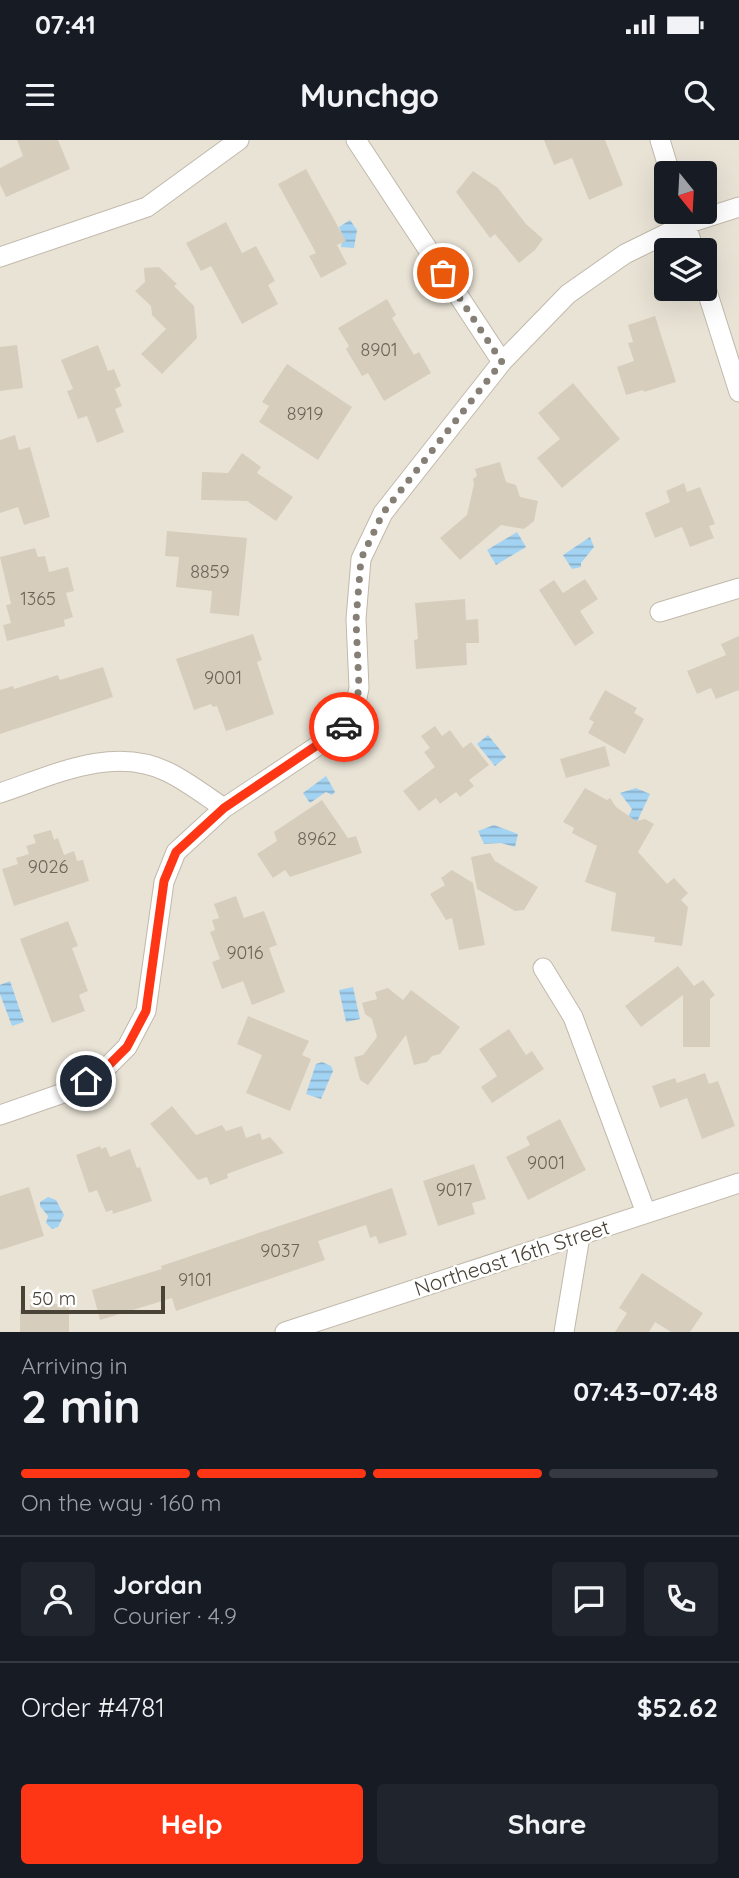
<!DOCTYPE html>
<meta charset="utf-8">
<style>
body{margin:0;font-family:Quicksand,sans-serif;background:#20242c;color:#f1f3f6;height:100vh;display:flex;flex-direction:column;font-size:26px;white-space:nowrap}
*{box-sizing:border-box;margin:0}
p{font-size:23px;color:#9ea1a6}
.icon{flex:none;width:38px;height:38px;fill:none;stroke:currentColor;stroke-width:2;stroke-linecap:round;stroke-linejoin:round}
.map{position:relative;height:1192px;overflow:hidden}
.panel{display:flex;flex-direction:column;background:#171b24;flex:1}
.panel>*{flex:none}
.needle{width:46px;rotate:162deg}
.buttons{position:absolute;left:654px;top:21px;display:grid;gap:14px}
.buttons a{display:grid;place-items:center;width:63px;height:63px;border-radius:7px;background:#171b24;box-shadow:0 7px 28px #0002;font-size:35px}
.scale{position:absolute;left:21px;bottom:18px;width:144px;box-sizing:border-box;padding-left:7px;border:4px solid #494237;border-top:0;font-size:19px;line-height:24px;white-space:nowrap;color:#494237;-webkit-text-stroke:5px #fff;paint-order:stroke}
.pin{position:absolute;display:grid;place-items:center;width:60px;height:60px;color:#fff;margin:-30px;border:4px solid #fff;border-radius:50%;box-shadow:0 2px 7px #0007}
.courier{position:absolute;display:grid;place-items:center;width:70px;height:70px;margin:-35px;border:5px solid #ff3615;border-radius:50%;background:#fff;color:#222;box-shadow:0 2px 9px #0007}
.overview em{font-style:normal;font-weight:800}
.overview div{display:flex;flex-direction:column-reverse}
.overview{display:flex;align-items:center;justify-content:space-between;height:119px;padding:0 21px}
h1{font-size:46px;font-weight:800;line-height:52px}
.bar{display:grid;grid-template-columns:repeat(4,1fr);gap:10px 7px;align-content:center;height:84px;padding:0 21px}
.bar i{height:9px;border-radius:5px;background:#363941}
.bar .active{background:#ff3615}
.bar p{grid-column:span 4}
.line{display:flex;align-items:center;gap:18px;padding:0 21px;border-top:2px solid #363941}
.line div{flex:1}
.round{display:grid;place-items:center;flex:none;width:74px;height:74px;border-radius:7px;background:#20242c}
.primary-button{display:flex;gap:14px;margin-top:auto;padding:14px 21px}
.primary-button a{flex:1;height:80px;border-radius:7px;background:#ff3615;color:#fff;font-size:28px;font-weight:800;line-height:80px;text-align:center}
.primary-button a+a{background:#20242c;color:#f1f3f6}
.status{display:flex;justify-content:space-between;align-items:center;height:49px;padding:0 35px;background:#171b24;direction:ltr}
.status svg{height:19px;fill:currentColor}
header{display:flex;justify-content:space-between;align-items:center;height:91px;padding:0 21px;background:#171b24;font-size:32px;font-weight:800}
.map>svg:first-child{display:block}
.residential{fill:#e9e3d6;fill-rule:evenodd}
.water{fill:url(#water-rules)}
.building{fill:#d7cdbd}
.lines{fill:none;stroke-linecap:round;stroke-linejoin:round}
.minor-casing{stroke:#c1b9ab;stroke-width:21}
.minor{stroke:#fff;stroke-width:19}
.done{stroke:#857f75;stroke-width:7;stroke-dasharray:0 12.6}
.route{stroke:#ff3615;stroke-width:9}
.labels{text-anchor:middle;stroke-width:5;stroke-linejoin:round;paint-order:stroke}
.number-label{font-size:18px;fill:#6c6558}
.street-label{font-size:21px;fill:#494237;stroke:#fff}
</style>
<div class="status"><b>07:41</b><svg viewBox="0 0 49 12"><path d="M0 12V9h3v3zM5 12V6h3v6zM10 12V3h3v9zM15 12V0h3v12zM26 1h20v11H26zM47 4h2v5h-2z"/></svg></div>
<header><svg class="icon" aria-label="menu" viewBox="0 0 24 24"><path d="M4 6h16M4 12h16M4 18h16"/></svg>Munchgo<svg class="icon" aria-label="search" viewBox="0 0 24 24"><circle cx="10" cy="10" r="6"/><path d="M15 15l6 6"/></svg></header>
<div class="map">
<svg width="739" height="1192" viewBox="0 0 739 1192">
<defs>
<pattern id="water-rules" width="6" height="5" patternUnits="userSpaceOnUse" patternTransform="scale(1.75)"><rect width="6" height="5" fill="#a3d3f3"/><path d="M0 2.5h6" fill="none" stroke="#87adc6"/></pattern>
</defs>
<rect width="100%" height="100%" fill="#f5f1e9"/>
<!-- residential -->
<path class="residential" d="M0,0h739v1192h-739zM667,33h38v39h-38zM667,110h38v39h-38z"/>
<!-- water -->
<path class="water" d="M350,80l7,10 -3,18 -13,-1 2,-11 -4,-9z
M517,392l9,15 -30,18 -9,-15z
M590,397l4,10 -13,16v4l-9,2 -9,-14z
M488,595l18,22 -11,9 -18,-22z
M326,636l9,16 -3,3 -6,-3 -16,11 -7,-10z
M636,648l14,6 -15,32 -9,-5 6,-12 -12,-16z
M494,685l24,9 -3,13 -14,-4 -17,1 -6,-13z
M10,841l14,41 -12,4 -12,-32v-9z
M353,847l7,32 -14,3 -7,-32z
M322,922l9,4 2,5 -12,28 -15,-5 10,-30z
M48,1057l8,3 8,15 -6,12 -6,2 -6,-6 2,-7 -8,-10v-4z"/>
<!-- building -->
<path class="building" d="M17,0h41l12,29 -64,28 -6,-13v-16l23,-12z
M544,0h61l18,45 -34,15 -17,-42 -18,7z
M306,29l40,72 -9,4 10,19 -26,14 -12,-22 7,-3 -38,-69z
M473,31l25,17 28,36 17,15 -8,11 -16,13 -24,-29 -5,4 -34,-46z
M226,82l16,31 14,-7 19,35 -7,4 10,19 -36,20 -31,-58 -10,5 -15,-28z
M159,127l18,17 -3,2 20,20 3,32 -35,36 -21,-20 25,-25 -14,-14 -1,-9 -16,-15 10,-9 -1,-14z
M387,159l9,16 -4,3 22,37 5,-3 12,21 -47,28 -16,-28 -6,3 -16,-27 3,-3 -11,-18z
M655,176l21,66 -32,10 -1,-2 -17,5 -9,-28 17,-6 -6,-18 5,-1 -5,-17z
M17,205l6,43 -23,3v-44z
M98,205l10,26 6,-2 7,17 -6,3 7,17 -7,3 9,23 -27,11 -10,-27 -9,3 -11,-28 6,-2 -12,-29z
M287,224l65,43 -34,53 -59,-38 10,-16 -7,-4z
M573,243l47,56 -58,49 -25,-30 23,-19 -22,-26z
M15,295l4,15 11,-3 20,70 -26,8 -6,-18 -18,6v-73z
M242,313l19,14 -4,6 36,24 -17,24 -29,-20 -46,-1 1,-28 26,1z
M500,322l6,20 10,3 4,12 18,4 -4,20 -10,8 -23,-4 -41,35 -20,-22 27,-23 7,-31 -1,-5 4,-3 -2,-7z
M684,343l3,9 13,-5 15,37 -6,2 5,12 -24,9 -8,-20 -27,11 -10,-25 25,-11 -4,-11z
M167,391l80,7 -8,78 -29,-3 2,-22 -36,-4 3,-30 -14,-1z
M35,408l3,9 7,-1 4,16 19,-5 6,24 -8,2 7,24 -9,3 1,6 -58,15 -4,-16 8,-2 -5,-18 5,-1 -11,-47z
M585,439l13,20 -18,12 14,22 -19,13 -36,-56 15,-10 9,13z
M465,459l1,21 12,-1 1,24h-13l1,22 -51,4 -2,-29 4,-1 -3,-36z
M253,494l9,26 -5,2 17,52 -48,17 -9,-25 -4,1 -2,-3 -17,6 -18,-51z
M739,496v54l-23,9 -5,-11 -14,6 -10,-23 39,-16 -5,-11z
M103,527l10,30 -113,37v-44l13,-4 1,3 44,-14 2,5z
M605,550l32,18 -3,5 10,6 -19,35 -37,-21 6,-11 -5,-3z
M435,586l7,10 8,-6 13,18 8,-6 18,23 -20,15 5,6 -14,11 -4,-5 -16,12 -4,-6 -17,13 -16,-20 32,-24 -11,-15 6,-4 -9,-12z
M605,606l5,20 -44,12 -6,-19z
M585,648l22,12 3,-2 6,9 20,14 9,-2 9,5 -16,28 29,32 7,-6 14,15 -7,7 7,7 -6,39 -28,-4 1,-5 -44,-6 5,-38 -31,-11 12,-36 -25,-13 2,-5 -11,-6z
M322,660l26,38 8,-2 6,17 -72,24 -5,-7 -12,8 -16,-24 20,-13 -3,-9z
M51,690l3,10 4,-2 6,17 10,-4 3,10 6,-1 6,21 -75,25 -12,-37 16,-5 -2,-6 13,-4 -3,-8 10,-3 -3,-8z
M490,713l5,8 43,26 -14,23 -9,1 -38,-22 -6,-32z
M452,730l21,13 12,62 -26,5 -7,-32 -6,2 -16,-26 15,-9 -4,-7z
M236,756l8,22 20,-7 13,34 -8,3 16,44 -33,13 -9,-24 -21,8 -10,-27 8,-3 -10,-27 5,-2 -3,-10 7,-2 -5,-14z
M68,781l10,25 -6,2 16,43 -9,4 6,16 -33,12 -32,-84z
M678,826l16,20 9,-6 12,15 -5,4v48h-27v-52l-42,32 -16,-21z
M388,848l15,12 8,-10 49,37 -20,27 -8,2 -5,6 -13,3 -8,-30 -38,50 -8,-5 -6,-23 9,-2 14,-18 -5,-18 -7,-5 -3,-11 15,-4 -2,-7z
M248,876l61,25 -7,14 9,4 -21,52 -44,-18 16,-38 -25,-11z
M509,889l17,26 6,-4 12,18 -52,34 -11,-16 16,-11 -18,-27z
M705,933l4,11 9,-3 17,45 -33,13 -15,-41 -27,10 -8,-22 23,-8 2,5z
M172,966l24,29 26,-10 4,6 16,-5 4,12 14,-5 2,7 8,-3 14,16 -57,21 1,4 -18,7 -3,-8 -9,3 -48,-56z
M560,979l26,51 -58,30 -22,-43 24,-12 -4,-8z
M100,1006l1,3 5,-2 4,10 20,-8 7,19 3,-1 12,34 -39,13 -1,-4 -6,2 -9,-22 -8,3 -13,-38z
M474,1024l12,35 -14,4 3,11 -37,12 -15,-45z
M29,1047l15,49 -44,14v-54z
M392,1048l15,47 -28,9 -3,-8 -6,2 -4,-13 -48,16 7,19 -149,51 -4,-13 -72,22 -8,-30 70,-21 -1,-3z
M642,1133l61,40 -13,19h-19l-16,-10 -6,10h-34l12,-19 -8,-5z
M30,1164h39v28h-49v-22h10z"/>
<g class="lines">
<!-- minor casing -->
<g class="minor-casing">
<path id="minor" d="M356,0l146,222
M660,0l10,33
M682,72l12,38
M0,117l147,-50 92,-67
M705,145l34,107
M660,472l79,-24
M0,653c54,-18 113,-48 168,-21 20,10 38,24 56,36
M543,828l30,49 73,196
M0,975l69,-24 34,-20 24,-24 19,-36 18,-129 12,-30 48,-44 119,-79 11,-17 5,-24 -3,-69 5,-60 22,-46 119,-151 66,-68 57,-40 61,-30 53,-17
M285,1192l454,-149
M564,1192l16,-96"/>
</g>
<!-- minor -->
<use href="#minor" class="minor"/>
</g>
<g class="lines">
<!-- done -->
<path class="done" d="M344,587l10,-15 5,-24 -3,-68 5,-61 22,-46 119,-151 -59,-89"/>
<!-- route -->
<path class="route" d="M86,941l17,-10 24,-24 19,-36 18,-130 12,-29 48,-44 120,-81"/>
</g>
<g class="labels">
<!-- number labels -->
<g class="number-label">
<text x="379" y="216">8901</text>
<text x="305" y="280">8919</text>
<text x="210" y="438">8859</text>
<text x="38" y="465">1365</text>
<text x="223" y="544">9001</text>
<text x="317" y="705">8962</text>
<text x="48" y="733">9026</text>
<text x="245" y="819">9016</text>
<text x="546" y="1029">9001</text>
<text x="454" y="1056">9017</text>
<text x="280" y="1117">9037</text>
<text x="195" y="1146">9101</text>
</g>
<!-- street labels -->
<g class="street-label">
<text transform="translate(512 1118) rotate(-18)" y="7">Northeast 16th Street</text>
</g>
</g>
</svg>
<div class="buttons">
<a><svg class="needle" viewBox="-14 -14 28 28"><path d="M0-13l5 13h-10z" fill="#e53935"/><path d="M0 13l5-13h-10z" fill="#9ea1a6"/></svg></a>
<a><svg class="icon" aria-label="layers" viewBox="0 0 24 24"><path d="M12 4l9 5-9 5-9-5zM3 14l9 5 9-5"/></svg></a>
</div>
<div class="scale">50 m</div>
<div class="pin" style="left:443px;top:133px;background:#ea580c"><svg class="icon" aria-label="bag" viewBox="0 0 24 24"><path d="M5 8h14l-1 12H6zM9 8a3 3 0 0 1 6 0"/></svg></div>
<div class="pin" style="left:86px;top:941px;background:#1f2937"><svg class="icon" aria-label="home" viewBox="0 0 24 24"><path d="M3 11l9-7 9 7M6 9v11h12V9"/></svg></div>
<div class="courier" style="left:344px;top:587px"><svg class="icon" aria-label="car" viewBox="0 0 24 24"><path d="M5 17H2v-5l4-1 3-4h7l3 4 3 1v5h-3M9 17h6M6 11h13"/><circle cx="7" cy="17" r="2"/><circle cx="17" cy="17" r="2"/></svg></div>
</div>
<section class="panel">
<div class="overview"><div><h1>2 min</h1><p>Arriving in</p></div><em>07:43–07:48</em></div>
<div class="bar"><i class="active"></i><i class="active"></i><i class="active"></i><i></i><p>On the way · 160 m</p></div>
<div class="line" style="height:126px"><a class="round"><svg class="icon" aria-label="person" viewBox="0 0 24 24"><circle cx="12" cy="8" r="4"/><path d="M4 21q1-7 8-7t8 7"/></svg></a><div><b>Jordan</b><p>Courier · 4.9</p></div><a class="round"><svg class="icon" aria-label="chat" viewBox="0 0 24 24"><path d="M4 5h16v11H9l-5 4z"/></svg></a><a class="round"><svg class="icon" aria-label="phone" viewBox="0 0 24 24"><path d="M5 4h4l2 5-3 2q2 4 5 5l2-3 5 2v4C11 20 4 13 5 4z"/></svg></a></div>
<div class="line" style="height:91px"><div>Order #4781</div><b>$52.62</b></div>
<div class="primary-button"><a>Help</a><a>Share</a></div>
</section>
